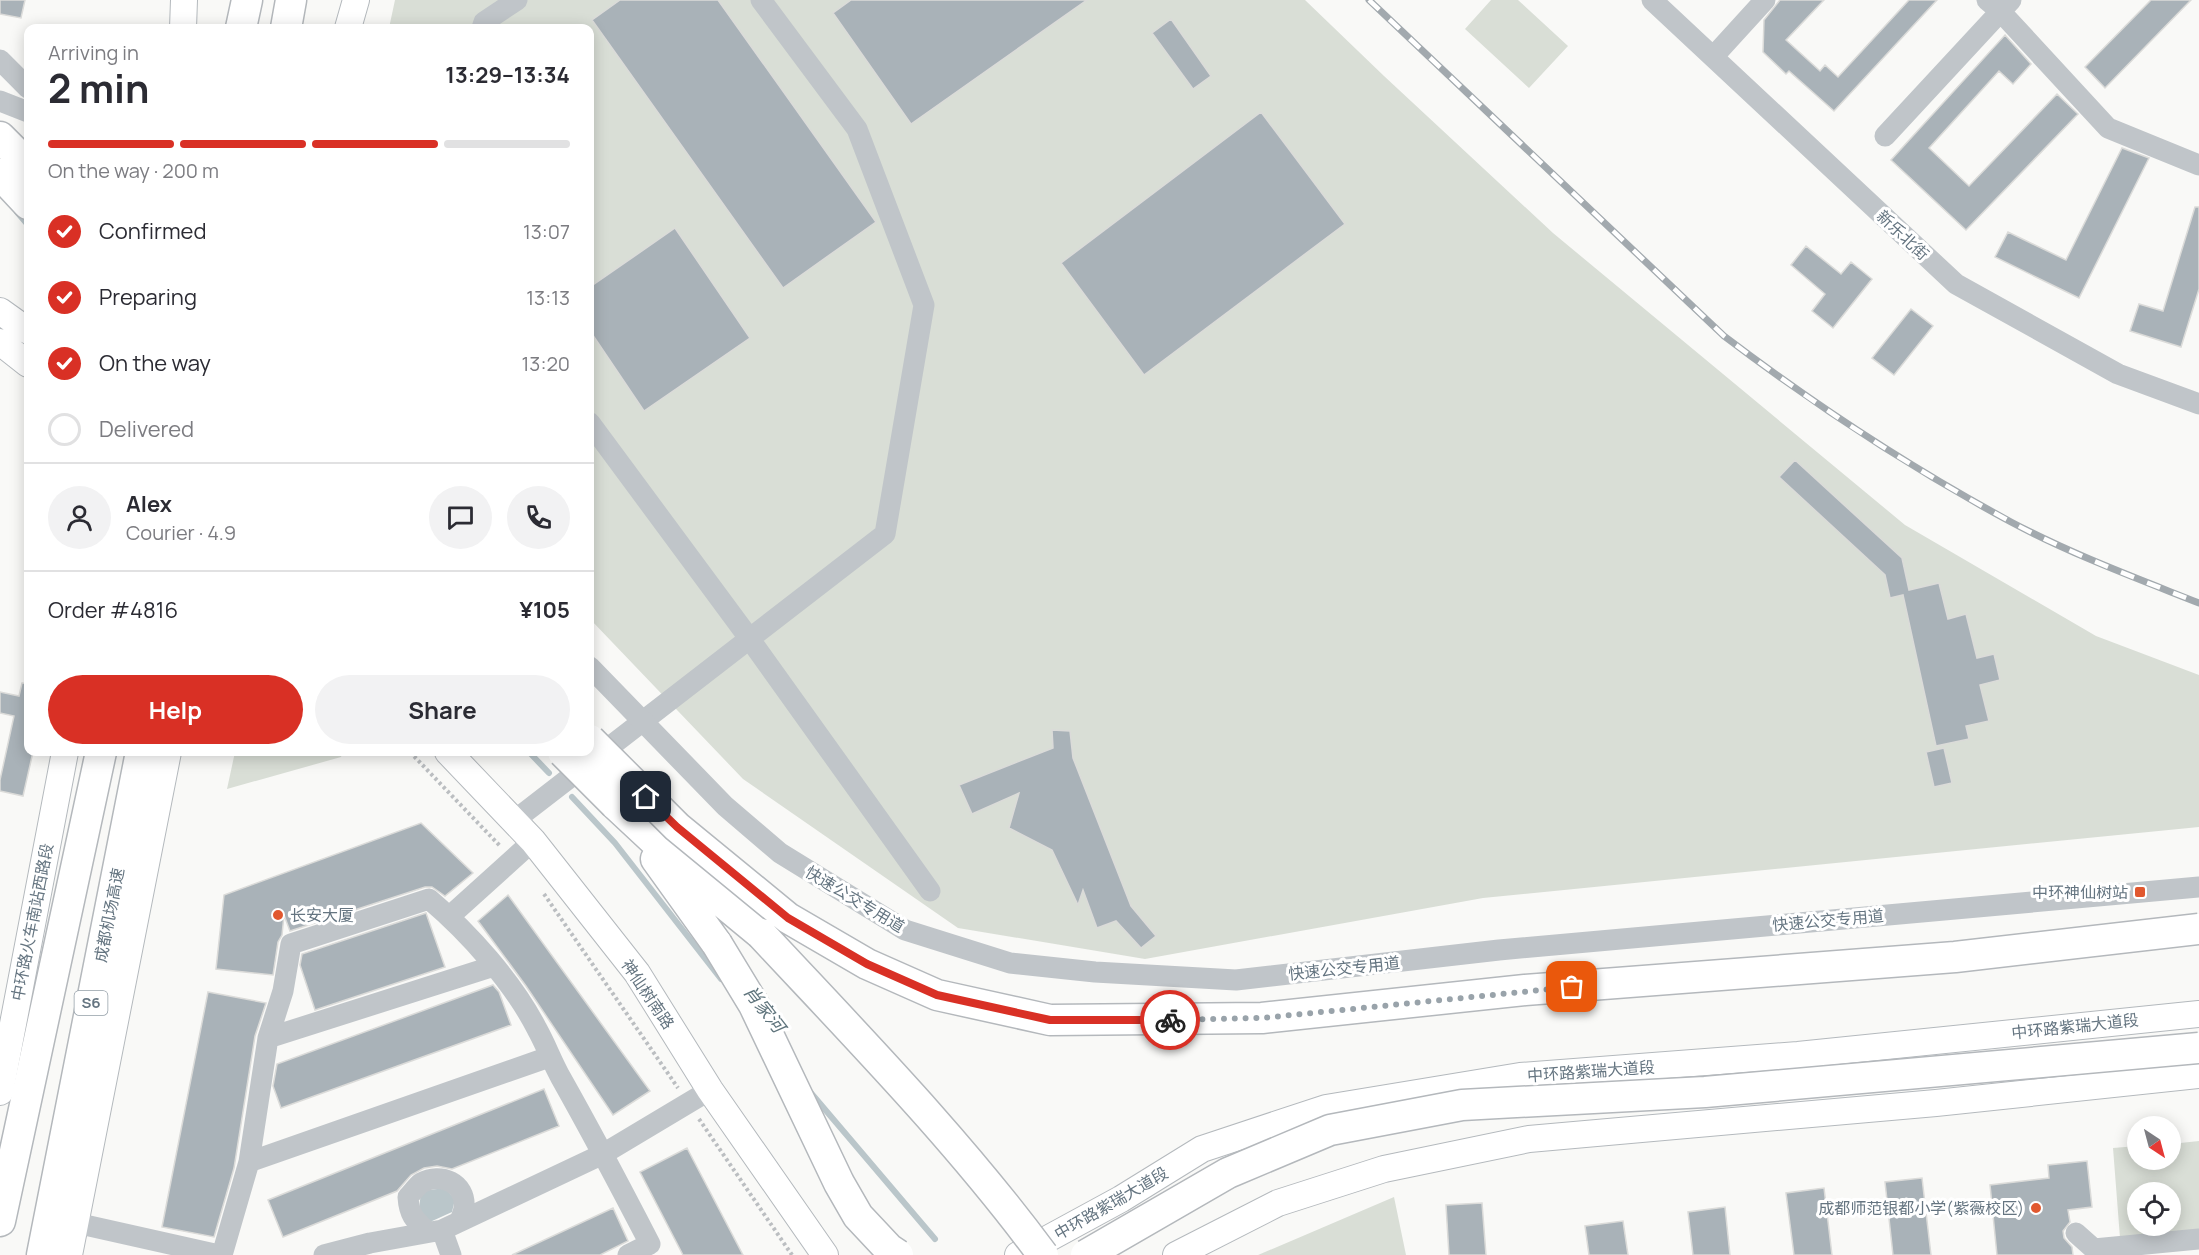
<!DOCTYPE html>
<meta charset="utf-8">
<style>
body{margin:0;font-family:Manrope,"Noto Sans SC",sans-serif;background:#f2f2f3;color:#2b2b33;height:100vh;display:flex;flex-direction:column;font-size:22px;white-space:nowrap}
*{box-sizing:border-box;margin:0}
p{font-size:20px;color:#7c7c81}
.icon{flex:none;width:33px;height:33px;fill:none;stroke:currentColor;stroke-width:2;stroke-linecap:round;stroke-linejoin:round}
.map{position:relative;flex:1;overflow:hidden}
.details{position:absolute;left:24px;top:24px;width:570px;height:732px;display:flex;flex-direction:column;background:#fff;border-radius:12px;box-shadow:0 3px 15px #0003}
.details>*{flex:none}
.needle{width:39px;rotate:144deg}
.fabs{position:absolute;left:2127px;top:1116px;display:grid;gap:12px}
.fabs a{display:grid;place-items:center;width:54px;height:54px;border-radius:50%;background:#fff;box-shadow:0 3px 15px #0003;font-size:30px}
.pin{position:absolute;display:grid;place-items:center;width:51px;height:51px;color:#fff;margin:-26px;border-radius:12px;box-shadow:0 3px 9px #0006}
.courier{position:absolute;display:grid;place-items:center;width:60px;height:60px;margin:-30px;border:4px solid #d93025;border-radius:50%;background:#fff;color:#222;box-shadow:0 2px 8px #0007}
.overview em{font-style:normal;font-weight:700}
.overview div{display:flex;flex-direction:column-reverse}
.overview{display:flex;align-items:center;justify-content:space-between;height:102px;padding:0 24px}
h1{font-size:39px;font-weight:700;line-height:45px}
.bar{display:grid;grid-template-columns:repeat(4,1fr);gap:9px 6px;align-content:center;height:72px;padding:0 24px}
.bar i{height:8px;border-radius:4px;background:#e1e1e2}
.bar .on{background:#d93025}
.bar p{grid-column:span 4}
.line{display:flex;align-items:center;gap:15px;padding:0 24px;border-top:2px solid #e1e1e2}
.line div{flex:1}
.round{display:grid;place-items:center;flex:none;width:63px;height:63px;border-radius:32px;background:#f2f2f3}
ol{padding:0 24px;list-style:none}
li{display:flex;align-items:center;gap:18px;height:66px}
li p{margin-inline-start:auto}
li .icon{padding:6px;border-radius:50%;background:#d93025;color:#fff;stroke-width:4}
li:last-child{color:#7c7c81}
li i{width:33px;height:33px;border:3px solid #e1e1e2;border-radius:50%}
.cta{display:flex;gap:12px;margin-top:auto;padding:12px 24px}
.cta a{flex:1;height:69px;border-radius:36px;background:#d93025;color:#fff;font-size:24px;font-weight:700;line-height:69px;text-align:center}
.cta a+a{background:#f2f2f3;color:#2b2b33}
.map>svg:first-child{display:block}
.green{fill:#d9ded6;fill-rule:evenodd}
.water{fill:#bac6ca}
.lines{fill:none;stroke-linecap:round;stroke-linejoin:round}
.stream{stroke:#bac6ca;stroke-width:6}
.building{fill:#a9b2b8;stroke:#dbdbd9;stroke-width:1.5}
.major-casing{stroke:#b4b9bd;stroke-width:28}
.highway-casing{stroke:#b4b8bc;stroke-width:33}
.path{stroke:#bbbec1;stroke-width:4;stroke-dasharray:3 3;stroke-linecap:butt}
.minor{stroke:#c0c5c9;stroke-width:21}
.major{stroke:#fff;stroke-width:26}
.highway{stroke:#fff;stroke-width:30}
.rail-casing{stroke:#a2a9ae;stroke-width:7}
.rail{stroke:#fff;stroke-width:4.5;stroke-dasharray:14;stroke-linecap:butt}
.highway-bridge-casing{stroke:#b4b8bc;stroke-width:33;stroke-linecap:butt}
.minor-bridge{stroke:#c0c5c9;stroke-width:21}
.highway-bridge{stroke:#fff;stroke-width:30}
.done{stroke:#99a3aa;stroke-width:6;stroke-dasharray:0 10.8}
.route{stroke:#d93025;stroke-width:8}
.poi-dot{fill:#e1582f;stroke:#fff;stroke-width:2}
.labels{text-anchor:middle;stroke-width:6;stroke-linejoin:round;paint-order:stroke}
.shield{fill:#fff;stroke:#939ea7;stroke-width:1.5}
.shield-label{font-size:15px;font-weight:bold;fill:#657581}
.street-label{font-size:16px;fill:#657581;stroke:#fff}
.poi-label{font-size:16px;fill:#657581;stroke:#fff;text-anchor:end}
.water-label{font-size:18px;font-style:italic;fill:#5f747c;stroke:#fff}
</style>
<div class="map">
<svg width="2199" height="1255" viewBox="0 0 2199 1255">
<rect width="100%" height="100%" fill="#f9f9f7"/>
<!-- green -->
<path class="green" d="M395,0h910l79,76 169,157 352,292 191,111 103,39v152l-716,71 -338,61 -187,-31 -215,-149 -153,-160v-591h-201z
M1491,0h27l50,46 -39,42 -64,-59z
M235,752h108l-2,5 -114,32z
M2199,1141v91l-79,6 -7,-90 24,-2 1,14h32l1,-16zM2138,1192h32v34h-32z
M1394,1197l12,58h-148z"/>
<!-- water -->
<path class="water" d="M445,1188l10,11 -3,13 -22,10 -11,-12 2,-19z"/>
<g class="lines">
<!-- stream -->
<path class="stream" d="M17,212l11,13
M529,752l20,21
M572,797l43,46 106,136
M811,1093l124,146"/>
</g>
<!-- building -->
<path class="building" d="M0,0h25l-4,18 -21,-4z
M620,0h98l158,222 -93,66 -191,-268z
M851,0h236l-176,124 -78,-111z
M1780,0h44l-38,40 34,31 5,-6 13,12 71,-77h28l-103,111 -45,-40 -3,3 -23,-22 1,-32z
M2151,0h40l-86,88 -20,-21z
M1171,19l40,57 -18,13 -41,-56z
M2005,35l26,29 -18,20 -14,-13 -70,77 40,38 88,-92 21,20 -112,116 -75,-70z
M1261,112l84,112 -201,151 -83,-112z
M2122,148l27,10 -70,140 -84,-41 13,-25 58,28z
M2195,207h4v82l-18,58 -51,-16 9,-27 24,7z
M675,228l75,110 -106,73 -54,-80v-44z
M1806,246l35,28 10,-12 21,17 -39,49 -21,-17 13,-17 -34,-29z
M1911,309l22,17 -39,49 -22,-17z
M1795,460l107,98 7,32 30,-7 9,36 18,-5 11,44 17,-4 6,26 -20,5 9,36 -23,5 3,13 -33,7 -33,-151 -13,3 -5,-23 -106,-98z
M22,683l6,1v68h5l-10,44 -23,-5v-11l14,-64 -14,-3v-21l19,4z
M1052,730l18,1 3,27 58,148 25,30 -15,12 -25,-27 -19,7 -14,-38 -5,15 -26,-55 -43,-22 10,-35 -47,21 -13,-29 94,-37z
M1944,748l8,35 -18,4 -8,-35z
M421,823l52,50 -28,23 -13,-9h-7l-135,44 -6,-16 -2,20 -4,7 -5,33 -57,-6 8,-74z
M508,895l142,196 -37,24 -87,-129 -48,-65z
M426,913l19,54 -130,43 -15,-45 2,-11z
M493,985l6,7 12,33 -230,83 -8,-22 4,-22z
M208,992l58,11 -11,33 -21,132 -20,69 -52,-10z
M544,1089l15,37 -107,43 -15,-3 -13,2 -13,7 -14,16 -114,46 -15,-37z
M687,1148l56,107h-60l-43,-83z
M2087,1161l5,46 -24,3 2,12 -7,9 1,7 8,9 1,8h-76l-7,-70 59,-7 -1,-13z
M1922,1178l9,77h-38l-8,-73z
M1824,1188l8,67h-38l-8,-62z
M1482,1203l4,52h-37l-3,-50z
M1725,1207l5,48h-37l-5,-43z
M613,1208l15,33 -28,14h-88z
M1623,1221l5,34h-39l-4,-29z"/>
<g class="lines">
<!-- major casing -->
<g class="major-casing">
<path id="major" d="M183,28l1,-28
M348,28l8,-28
M0,311l28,20
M0,342l28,22
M448,752l85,89 104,132 73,117 115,165
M0,1092l65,-340
M69,1255l99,-503
M1018,1255l103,-56 81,-50 124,-41 194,-32 278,-21 401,-41
M1176,1255l102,-52 106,-34 145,-30 407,-36 263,-28"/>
</g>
<!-- highway casing -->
<g class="highway-casing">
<path id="highway" d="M241,28l6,-28
M286,28l5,-28
M0,137l28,28
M0,174l28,30
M615,804l89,83 57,47
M656,859l61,85
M0,1221l101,-469
M42,1255l99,-503"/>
</g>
<!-- path -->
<path class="path" d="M410,752l91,95
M544,894l134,194
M699,1119l93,136"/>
<!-- minor -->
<path class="minor" d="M1652,0l304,284 162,90 81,30
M1987,0l13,11 108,117 91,37
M482,28l2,-6 33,-22
M1713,57l52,-57
M0,60l28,28
M0,101l28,11
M1885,136l126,-136
M590,423l159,215 181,253
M515,820l370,-286 39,-229 -67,-176 -96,-129
M450,916l83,-75
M268,1038l226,-72
M249,1162l300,-105
M76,1223l143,32
M442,1230l9,25
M427,1231c-13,-11 -18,-17 -19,-34 4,-4 9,-11 13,-14 20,-11 45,0 43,24 0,5 -3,10 -4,14
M2076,1233l18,16 105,-10
M222,1255l27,-93 19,-124 15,-47 8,-47 138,-45c40,34 84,83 108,130 9,16 15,33 24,49 31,55 60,110 89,166l-22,11
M324,1255l46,-12 72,-13 161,-76 107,-64"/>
<!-- major -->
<use href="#major" class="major"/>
<!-- highway -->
<use href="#highway" class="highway"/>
<!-- rail casing -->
<g class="rail-casing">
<path id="rail" d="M1369,0l355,336c91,69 187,132 287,186 60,32 125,56 188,81"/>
</g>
<!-- rail -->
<use href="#rail" class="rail"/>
<!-- highway-bridge casing -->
<g class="highway-bridge-casing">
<path id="highway-bridge" d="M590,740l87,87 111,91 79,46 70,31 113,25 212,-2 263,-28 430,-33 244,-28
M563,752l52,52
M761,934c97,104 197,206 282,321
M717,944l37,61 85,178 19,33 31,33 9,6
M1086,1255l142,-82 102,-43 132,-25 243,-13 494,-44"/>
</g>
<!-- minor-bridge -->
<path class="minor-bridge" d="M590,667l135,139 55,47 125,77 105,33 85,9 141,8 263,-30 700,-63"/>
<!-- highway-bridge -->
<use href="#highway-bridge" class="highway-bridge"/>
</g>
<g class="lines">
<!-- done -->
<path class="done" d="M1170,1020l92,-2 310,-31"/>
<!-- route -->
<path class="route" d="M646,797l31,30 111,91 79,46 70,31 113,25h120"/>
</g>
<!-- markers -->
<g class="poi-dot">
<rect x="2134" y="886" width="12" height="12" rx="3"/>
<circle cx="278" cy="915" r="6"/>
<circle cx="2036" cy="1208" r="6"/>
</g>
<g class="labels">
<!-- shield labels -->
<rect class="shield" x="74.5" y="991" width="33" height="24" rx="4.5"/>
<g class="shield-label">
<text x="91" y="1008">S6</text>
</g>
<!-- street labels -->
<g class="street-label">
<text transform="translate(1903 235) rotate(43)" y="6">新乐北街</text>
<text transform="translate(855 899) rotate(31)" y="6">快速公交专用道</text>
<text transform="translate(109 915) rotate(-79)" y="6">成都机场高速</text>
<text transform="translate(1828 920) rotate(-5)" y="6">快速公交专用道</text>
<text transform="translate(32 922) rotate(-79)" y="6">中环路火车南站西路段</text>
<text transform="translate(1344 968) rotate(-6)" y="6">快速公交专用道</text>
<text transform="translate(648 994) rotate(56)" y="6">神仙树南路</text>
<text transform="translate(2075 1026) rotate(-6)" y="6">中环路紫瑞大道段</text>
<text transform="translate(1591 1071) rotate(-4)" y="6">中环路紫瑞大道段</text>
<text transform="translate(1111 1203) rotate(-30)" y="6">中环路紫瑞大道段</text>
</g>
<!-- poi labels -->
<g class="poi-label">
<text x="2128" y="898">中环神仙树站</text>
<text x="290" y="921" text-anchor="start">长安大厦</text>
<text x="2024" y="1214">成都师范银都小学(紫薇校区)</text>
</g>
<!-- water labels -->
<g class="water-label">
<text transform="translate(764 1009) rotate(52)" y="6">肖家河</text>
</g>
</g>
</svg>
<div class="fabs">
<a><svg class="needle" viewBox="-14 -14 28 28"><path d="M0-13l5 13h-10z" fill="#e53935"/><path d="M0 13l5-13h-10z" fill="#7c7c81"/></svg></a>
<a><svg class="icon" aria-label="locate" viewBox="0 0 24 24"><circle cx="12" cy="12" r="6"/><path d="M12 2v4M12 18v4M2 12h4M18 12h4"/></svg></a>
</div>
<div class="pin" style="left:1572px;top:987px;background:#ea580c"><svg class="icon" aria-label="bag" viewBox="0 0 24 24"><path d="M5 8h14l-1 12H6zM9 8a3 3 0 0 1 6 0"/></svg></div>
<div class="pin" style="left:646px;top:797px;background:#1f2937"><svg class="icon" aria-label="home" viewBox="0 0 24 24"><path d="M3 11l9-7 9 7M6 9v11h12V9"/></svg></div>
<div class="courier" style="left:1170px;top:1020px"><svg class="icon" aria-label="bike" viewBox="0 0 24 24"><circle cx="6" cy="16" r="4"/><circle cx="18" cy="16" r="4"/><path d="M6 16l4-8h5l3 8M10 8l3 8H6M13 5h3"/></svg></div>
<section class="details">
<div class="overview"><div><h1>2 min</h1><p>Arriving in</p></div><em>13:29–13:34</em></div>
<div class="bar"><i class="on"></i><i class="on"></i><i class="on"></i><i></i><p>On the way · 200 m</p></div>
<ol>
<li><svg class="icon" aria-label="check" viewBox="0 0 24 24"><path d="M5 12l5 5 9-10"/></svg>Confirmed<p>13:07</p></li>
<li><svg class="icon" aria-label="check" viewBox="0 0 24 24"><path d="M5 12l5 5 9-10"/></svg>Preparing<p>13:13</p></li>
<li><svg class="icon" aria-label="check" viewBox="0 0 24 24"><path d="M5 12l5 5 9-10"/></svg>On the way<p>13:20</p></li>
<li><i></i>Delivered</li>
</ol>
<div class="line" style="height:108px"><a class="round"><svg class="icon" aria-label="person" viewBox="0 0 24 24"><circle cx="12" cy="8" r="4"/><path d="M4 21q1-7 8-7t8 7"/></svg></a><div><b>Alex</b><p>Courier · 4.9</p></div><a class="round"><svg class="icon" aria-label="chat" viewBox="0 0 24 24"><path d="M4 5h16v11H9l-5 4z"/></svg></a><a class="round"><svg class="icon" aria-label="phone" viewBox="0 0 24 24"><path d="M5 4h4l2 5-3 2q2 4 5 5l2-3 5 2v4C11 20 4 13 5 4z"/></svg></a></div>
<div class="line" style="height:78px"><div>Order #4816</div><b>¥105</b></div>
<div class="cta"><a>Help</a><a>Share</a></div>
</section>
</div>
